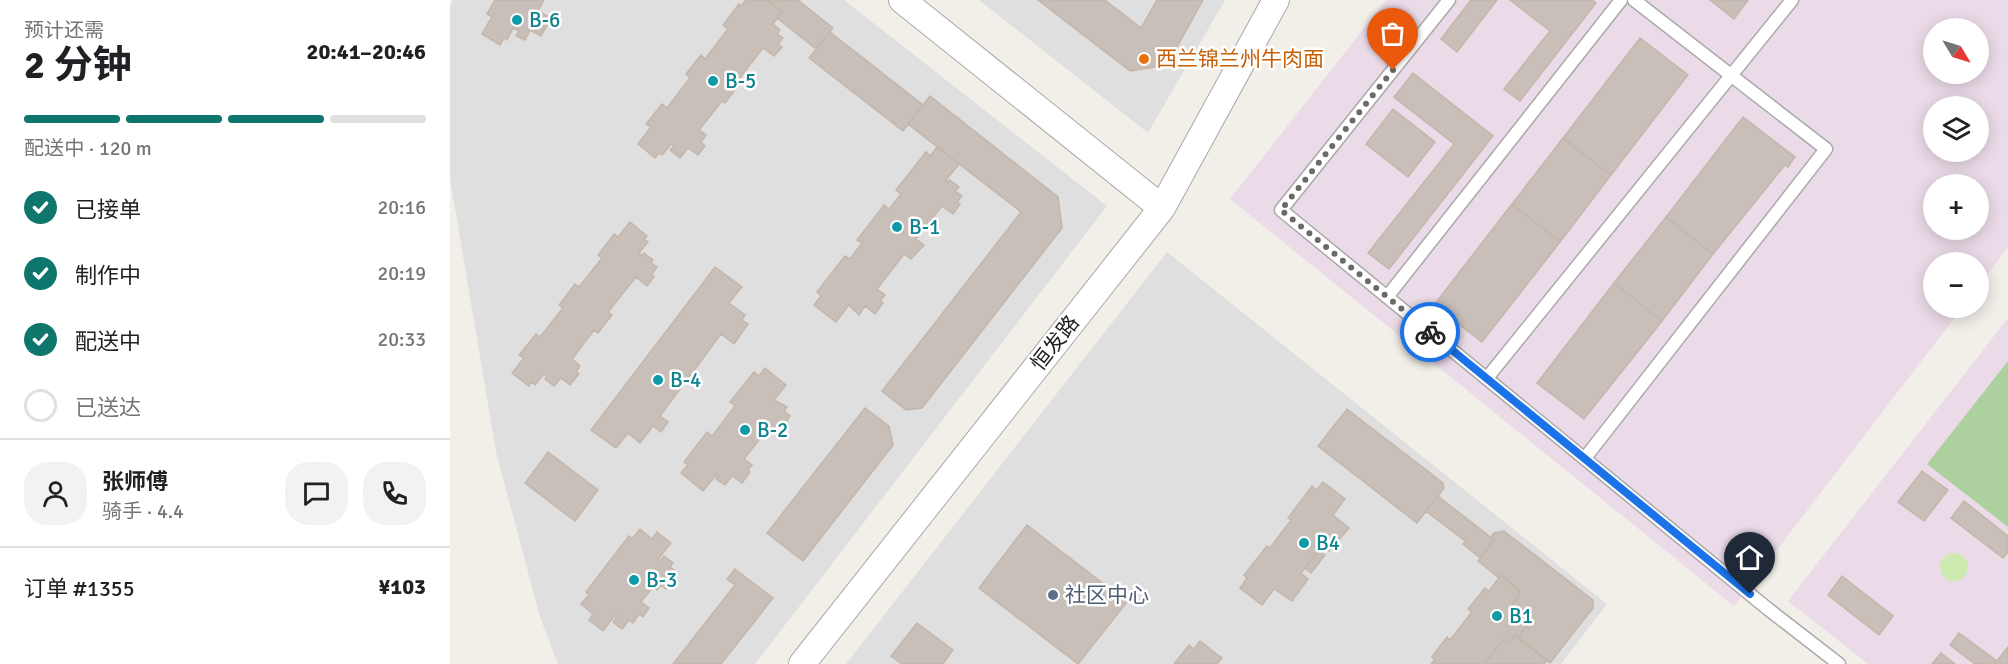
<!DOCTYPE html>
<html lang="zh">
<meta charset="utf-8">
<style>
body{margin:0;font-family:Signika,"Noto Sans SC",sans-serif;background:#f2f2f2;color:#202124;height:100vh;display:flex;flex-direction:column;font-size:22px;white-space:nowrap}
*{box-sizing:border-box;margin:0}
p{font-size:20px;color:#757577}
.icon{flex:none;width:33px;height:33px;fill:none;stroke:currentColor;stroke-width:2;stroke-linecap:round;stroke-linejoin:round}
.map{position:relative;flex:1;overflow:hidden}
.sheet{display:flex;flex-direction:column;background:#fff;width:450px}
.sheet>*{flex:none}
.needle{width:39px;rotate:128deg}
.fabs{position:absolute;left:1473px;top:18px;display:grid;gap:12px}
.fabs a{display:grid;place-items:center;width:66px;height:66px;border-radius:50%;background:#fff;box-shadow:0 3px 15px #0003;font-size:30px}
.pin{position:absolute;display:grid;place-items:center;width:51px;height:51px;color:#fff;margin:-62px -26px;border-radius:50% 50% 50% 0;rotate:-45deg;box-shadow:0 0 6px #0007}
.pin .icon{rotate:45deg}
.courier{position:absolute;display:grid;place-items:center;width:60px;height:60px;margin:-30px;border:4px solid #1a73e8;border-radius:50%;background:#fff;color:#222;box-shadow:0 2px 8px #0007}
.overview em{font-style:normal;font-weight:700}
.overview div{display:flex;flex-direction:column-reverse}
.overview{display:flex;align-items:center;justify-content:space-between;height:102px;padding:0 24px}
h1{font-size:39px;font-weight:700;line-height:45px}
.bar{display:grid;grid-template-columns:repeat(4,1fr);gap:9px 6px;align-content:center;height:72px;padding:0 24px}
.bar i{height:8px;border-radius:4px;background:#e0e0e0}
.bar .current{background:#0f766e}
.bar p{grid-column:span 4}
.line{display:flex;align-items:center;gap:15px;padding:0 24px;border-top:2px solid #e0e0e0}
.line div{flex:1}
.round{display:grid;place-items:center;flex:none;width:63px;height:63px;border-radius:24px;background:#f2f2f2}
ol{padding:0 24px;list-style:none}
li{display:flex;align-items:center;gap:18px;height:66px}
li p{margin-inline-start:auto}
li .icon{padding:6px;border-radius:50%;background:#0f766e;color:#fff;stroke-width:4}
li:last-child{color:#757577}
li i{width:33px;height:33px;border:3px solid #e0e0e0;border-radius:50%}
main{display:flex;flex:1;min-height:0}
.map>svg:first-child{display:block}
.residential{fill:#e0dfdf}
.industrial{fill:#ebdbe8;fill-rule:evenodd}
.grass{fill:#cdebb0}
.forest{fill:#add19e}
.building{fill:#c7bfb8;stroke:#c4b6ab;stroke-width:1.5}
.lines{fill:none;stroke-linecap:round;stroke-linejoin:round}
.lane-casing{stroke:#a9a9a9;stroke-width:15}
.street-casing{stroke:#a9a9a9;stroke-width:28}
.lane{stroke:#fff;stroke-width:12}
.street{stroke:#fff;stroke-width:26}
.done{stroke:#6b6a68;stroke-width:6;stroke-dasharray:0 10.8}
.route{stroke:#1a73e8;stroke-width:8}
.culture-dot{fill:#0f9aa8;stroke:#fff;stroke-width:2}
.food-dot{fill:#e8710a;stroke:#fff;stroke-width:2}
.service-dot{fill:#5c6f8a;stroke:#fff;stroke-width:2}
.labels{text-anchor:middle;stroke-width:5;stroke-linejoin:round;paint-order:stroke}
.culture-label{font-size:21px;fill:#0d838f;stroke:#fff;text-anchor:start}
.food-label{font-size:21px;fill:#c56008;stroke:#fff;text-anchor:start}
.street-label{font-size:21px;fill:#222;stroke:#fff}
.service-label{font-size:21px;fill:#4e5e75;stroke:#fff;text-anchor:start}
</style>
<main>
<section class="sheet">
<div class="overview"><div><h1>2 分钟</h1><p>预计还需</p></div><em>20:41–20:46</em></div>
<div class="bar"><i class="current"></i><i class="current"></i><i class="current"></i><i></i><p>配送中 · 120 m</p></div>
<ol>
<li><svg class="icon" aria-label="check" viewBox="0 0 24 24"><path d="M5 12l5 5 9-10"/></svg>已接单<p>20:16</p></li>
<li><svg class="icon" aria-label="check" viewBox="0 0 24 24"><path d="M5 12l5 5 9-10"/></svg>制作中<p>20:19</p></li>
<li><svg class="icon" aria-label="check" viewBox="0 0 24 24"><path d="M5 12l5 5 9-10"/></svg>配送中<p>20:33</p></li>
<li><i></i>已送达</li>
</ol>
<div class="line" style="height:108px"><a class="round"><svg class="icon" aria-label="person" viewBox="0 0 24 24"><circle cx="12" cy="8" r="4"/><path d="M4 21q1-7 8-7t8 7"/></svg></a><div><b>张师傅</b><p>骑手 · 4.4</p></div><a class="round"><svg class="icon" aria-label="chat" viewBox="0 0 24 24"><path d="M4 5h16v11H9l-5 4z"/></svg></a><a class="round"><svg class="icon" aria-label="phone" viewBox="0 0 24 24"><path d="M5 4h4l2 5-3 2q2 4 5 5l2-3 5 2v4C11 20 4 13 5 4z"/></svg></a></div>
<div class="line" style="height:78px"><div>订单 #1355</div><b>¥103</b></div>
</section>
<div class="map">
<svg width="1558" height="664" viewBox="0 0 1558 664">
<rect width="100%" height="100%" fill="#f2efe9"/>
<!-- residential -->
<path class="residential" d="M3,0h391l263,206 -352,458h-197l-18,-47 -44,-165 -46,-273v-173z
M529,0h246l-77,133z
M717,252l440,352 -46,60h-715z"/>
<!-- industrial -->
<path class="industrial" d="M936,0h622v247l-29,39 -1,-24h-44v46h28l-228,298 -504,-407zM1484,28h44v46h-44zM1484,106h44v46h-44zM1484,184h44v46h-44z
M1558,318v346h-140l-80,-63z"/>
<!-- grass -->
<path class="grass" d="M1490 567a14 14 0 1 1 28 0a14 14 0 1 1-28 0Z"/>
<!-- forest -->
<path class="forest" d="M1558,361v166l-81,-63z"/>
<!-- building -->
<path class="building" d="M45,0h49l-6,11 9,5 -4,7 4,2 -6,11 -11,-6 -5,10 -9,-4 3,-5 -6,-3 -6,12 -3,-2 -4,7 -18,-11 10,-17 -5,-3z
M296,0h21l15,12 -9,12 7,6 -3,4 6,4 -5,6 4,3 -8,9 -11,-8 -28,36 3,2 -13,17 -3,-2 -23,29 7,5 -5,7 4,4 -7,9 -10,-7 -8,10 -10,-8 4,-4 -3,-2 -9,11 -3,-2 -4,5 -17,-14 13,-17 -5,-3 16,-20 5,4 23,-30 -4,-4 15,-19 4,4 23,-30 -5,-4 16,-21 2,2z
M317,0h31l35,28 -17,21 -39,-31 5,-6z
M588,0h67l36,28 16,-28h46l-36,65 -37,6z
M1021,0h26l-40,52 -16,-13z
M1060,0h82l4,3 -76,98 -16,-12 46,-58z
M1260,0h38l-14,19z
M380,32l93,73 -20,26 -94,-73z
M1190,38l48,37 -77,100 -48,-37z
M963,73l80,63 -104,133 -21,-16 86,-109 -60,-47z
M480,96l128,101 4,31 -140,180 -16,2 -24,-19 139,-179 -113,-88z
M943,109l42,33 -27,35 -42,-33z
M1293,117l52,40 -7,10 -3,-2 -72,89 -47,-37z
M1113,138l48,37 -51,67 -48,-38z
M487,147l22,17 -13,16 2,2 2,-2 9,7 -4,4 7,5 -5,6 3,2 -7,10 -11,-8 -26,33 8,6 -13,14 -7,-5 -27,35 8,6 -5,6 3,2 -8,11 -10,-8 -6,9 -10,-10 -13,17 -22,-17 7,-9 -4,-4 28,-36 5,3 12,-16 -5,-3 27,-35 5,4 12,-15 -5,-4 30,-38 4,4z
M1062,204l48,38 -78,100 -48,-37z
M1216,217l47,37 -51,67 -48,-38z
M180,222l17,14 -3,3 4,3 -9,11 3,3 2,-3 9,7 -2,3 6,4 -5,7 2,3 -7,9 -11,-9 -28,35 4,3 -14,18 -4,-3 -22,29 8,7 -4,6 3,2 -9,11 -9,-7 -7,8 -9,-7 2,-3 -3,-2 -9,11 -4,-3 -2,4 -17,-13 12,-15 -5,-3 17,-21 4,3 23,-29 -4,-3 16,-21 4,3 23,-29 -4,-3 16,-21 4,3z
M265,267l27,20 -13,16 16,12 -3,5 6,4 -14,20 -13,-10 -61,82 8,6 -7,10 -8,-6 -13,17 -12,-10 -12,15 -25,-18z
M1164,283l48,38 -78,98 -47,-36z
M315,368l21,17 -12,15 13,7 -3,4 6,5 -4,6 2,2 -7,9 -7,-5 -4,6 -4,-3 -22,28 8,6 -4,5 2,2 -8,11 -10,-7 -7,9 -9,-6 2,-3 -2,-1 -13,16 -22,-18 7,-8 -4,-3 23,-30 5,4 23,-30 -5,-4 24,-30 5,4z
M415,408l24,18 4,19 -90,116 -36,-28z
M897,409l96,74 1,5 -27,35 -99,-77z
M98,452l50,38 -23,31 -50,-38z
M1472,471l26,19 -24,31 -26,-19z
M873,482l22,17 -12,16 16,13 -20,23 -7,-5 -3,4 -18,23 7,6 -16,22 -18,-12 -12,16 -22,-17 7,-10 -3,-3 23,-29 3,2 21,-28 -3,-2 24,-32 5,4z
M988,496l56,44 -14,18 -17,-14 2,-3 -39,-30z
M1514,501l44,35v16l-5,6 -52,-40z
M577,525l100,77 -49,62 -99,-76z
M190,529l12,10 5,-7 14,11 -13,16 2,2 4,-5 9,7 -3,4 7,5 -11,17 -5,-4 -4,5 -4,-3 -12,15 8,6 -6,9 -4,-3 -6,9 -4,-3 -7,9 -9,-7 4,-6 -2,-1 -12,16 -14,-11 4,-6 -12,-10 8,-9 -3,-3 43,-56 3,3z
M1054,531l89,69v8l-43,55 -32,-25 12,-16v-2l-19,-13 7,-9 1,-9 -18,-14 -2,3 -21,-17 16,-21 -3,-3 3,-4z
M869,550l6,5 -14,18 -6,-5z
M285,569l38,29 -52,66h-48l62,-79 -8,-6z
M1051,575l19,17 -9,15 19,13 -12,18 -3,-3 -6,8 -5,-4 -20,25h-53l4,-4 -3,-3 15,-20 3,3 22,-28 -4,-3 17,-21 4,3z
M1392,576l51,40 -14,19 -51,-40z
M467,623l36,27 -10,14h-41l-11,-8z
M1509,633l38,28 -2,3h-20l-25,-19z
M1065,635l32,25 -3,4h-60l20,-25 5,4z
M750,641l22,17 -5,6h-43l15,-19 5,4z
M1558,647v17h-13l2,-3z
M1491,653l14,11h-23z"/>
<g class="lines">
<!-- lane casing -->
<g class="lane-casing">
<path id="lane" d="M999,0l-168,210 487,399 71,55
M937,297l234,-297
M1037,378l305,-378
M1135,458l241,-309 -192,-149"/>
</g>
<!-- street casing -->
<g class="street-casing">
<path id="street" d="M452,0l260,208
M352,664l360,-456 114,-208"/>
</g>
<!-- lane -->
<use href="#lane" class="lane"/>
<!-- street -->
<use href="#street" class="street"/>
</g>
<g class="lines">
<!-- done -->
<path class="done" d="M943,70l-112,140 149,122"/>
<!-- route -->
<path class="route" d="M980,332l320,262"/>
</g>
<!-- markers -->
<g class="culture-dot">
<circle cx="67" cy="20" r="6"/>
<circle cx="263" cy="81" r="6"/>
<circle cx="447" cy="227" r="6"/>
<circle cx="208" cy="380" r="6"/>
<circle cx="295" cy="430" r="6"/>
<circle cx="854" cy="543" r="6"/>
<circle cx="184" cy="580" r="6"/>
<circle cx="1047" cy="616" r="6"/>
</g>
<circle class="food-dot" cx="694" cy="59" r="6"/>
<circle class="service-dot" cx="603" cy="595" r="6"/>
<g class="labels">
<!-- culture labels -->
<g class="culture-label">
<text x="79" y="27">B-6</text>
<text x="275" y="88">B-5</text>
<text x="459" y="234">B-1</text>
<text x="220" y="387">B-4</text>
<text x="307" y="437">B-2</text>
<text x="866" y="550">B4</text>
<text x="196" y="587">B-3</text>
<text x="1059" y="623">B1</text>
</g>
<!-- food labels -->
<g class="food-label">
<text x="706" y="66">西兰锦兰州牛肉面</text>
</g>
<!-- street labels -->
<g class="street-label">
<text transform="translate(605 343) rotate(-52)" y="7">恒发路</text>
</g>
<!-- service labels -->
<g class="service-label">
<text x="615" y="602">社区中心</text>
</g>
</g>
</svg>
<div class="fabs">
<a><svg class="needle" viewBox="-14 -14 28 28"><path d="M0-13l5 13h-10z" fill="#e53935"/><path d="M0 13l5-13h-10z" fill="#757577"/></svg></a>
<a><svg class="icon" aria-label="layers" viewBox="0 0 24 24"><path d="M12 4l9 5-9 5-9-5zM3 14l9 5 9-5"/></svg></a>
<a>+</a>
<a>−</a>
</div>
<div class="pin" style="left:943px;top:70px;background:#ea580c"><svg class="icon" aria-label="bag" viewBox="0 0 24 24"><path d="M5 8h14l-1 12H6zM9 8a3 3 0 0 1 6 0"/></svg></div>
<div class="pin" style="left:1300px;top:594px;background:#1f2937"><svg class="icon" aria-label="home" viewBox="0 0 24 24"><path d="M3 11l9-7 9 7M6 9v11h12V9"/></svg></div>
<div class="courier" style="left:980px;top:332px"><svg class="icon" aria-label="bike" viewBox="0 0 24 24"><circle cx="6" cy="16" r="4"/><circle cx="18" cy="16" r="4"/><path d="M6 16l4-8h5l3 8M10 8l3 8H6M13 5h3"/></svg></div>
</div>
</main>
